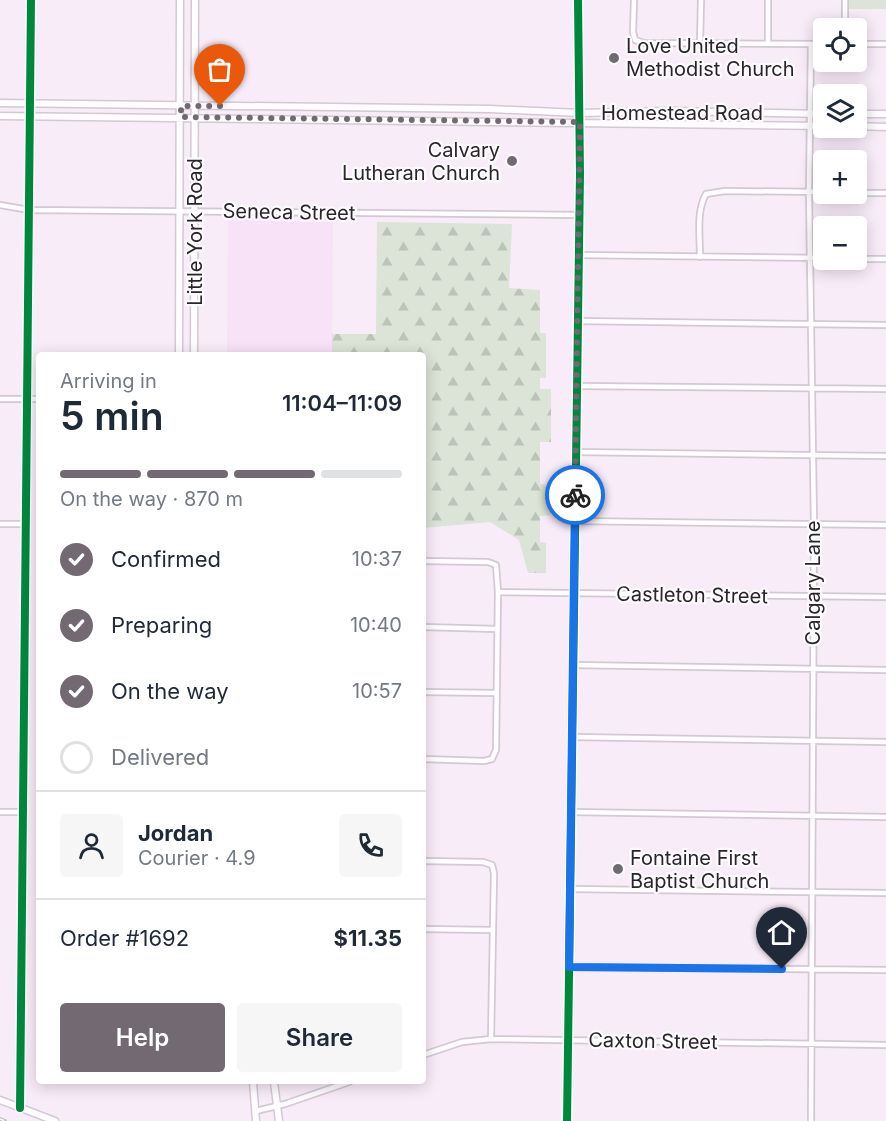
<!DOCTYPE html>
<meta charset="utf-8">
<style>
body{margin:0;font-family:Inter,sans-serif;background:#f6f6f7;color:#1f2937;height:100vh;display:flex;flex-direction:column;font-size:22px;white-space:nowrap}
*{box-sizing:border-box;margin:0}
p{font-size:20px;color:#747a83}
.icon{flex:none;width:33px;height:33px;fill:none;stroke:currentColor;stroke-width:2;stroke-linecap:round;stroke-linejoin:round}
.map{position:relative;flex:1;overflow:hidden}
.side{position:absolute;left:36px;top:352px;width:390px;height:732px;display:flex;flex-direction:column;background:#fff;border-radius:6px;box-shadow:0 3px 15px #0003}
.side>*{flex:none}
.tools{position:absolute;left:813px;top:18px;display:grid;gap:12px}
.tools a{display:grid;place-items:center;width:54px;height:54px;border-radius:6px;background:#fff;box-shadow:0 3px 15px #0003;font-size:30px}
.pin{position:absolute;display:grid;place-items:center;width:51px;height:51px;color:#fff;margin:-62px -26px;border-radius:50% 50% 50% 0;rotate:-45deg;box-shadow:0 0 6px #0007}
.pin .icon{rotate:45deg}
.courier{position:absolute;display:grid;place-items:center;width:60px;height:60px;margin:-30px;border:4px solid #1a73e8;border-radius:50%;background:#fff;color:#222;box-shadow:0 2px 8px #0007}
.head em{font-style:normal;font-weight:600}
.head div{display:flex;flex-direction:column-reverse}
.head{display:flex;align-items:center;justify-content:space-between;height:102px;padding:0 24px}
h1{font-size:39px;font-weight:600;line-height:45px}
.bar{display:grid;grid-template-columns:repeat(4,1fr);gap:9px 6px;align-content:center;height:72px;padding:0 24px}
.bar i{height:8px;border-radius:4px;background:#e0e1e3}
.bar .current{background:#736973}
.bar p{grid-column:span 4}
.line{display:flex;align-items:center;gap:15px;padding:0 24px;border-top:2px solid #e0e1e3}
.line div{flex:1}
.round{display:grid;place-items:center;flex:none;width:63px;height:63px;border-radius:6px;background:#f6f6f7}
ol{padding:0 24px;list-style:none}
li{display:flex;align-items:center;gap:18px;height:66px}
li p{margin-inline-start:auto}
li .icon{padding:6px;border-radius:50%;background:#736973;color:#fff;stroke-width:4}
li:last-child{color:#747a83}
li i{width:33px;height:33px;border:3px solid #e0e1e3;border-radius:50%}
.button{display:flex;gap:12px;margin-top:auto;padding:12px 24px}
.button a{flex:1;height:69px;border-radius:6px;background:#736973;color:#fff;font-size:24px;font-weight:600;line-height:69px;text-align:center}
.button a+a{background:#f6f6f7;color:#1f2937}
.map>svg:first-child{display:block}
.built{fill:#f7e2f7}
.forest{fill:url(#forest-firs)}
.green{fill:#dbe4d7}
.lines{fill:none;stroke-linecap:round;stroke-linejoin:round}
.street-casing{stroke:#d3c9d3;stroke-width:8}
.secondary-casing{stroke:#d3c9d3;stroke-width:9}
.street{stroke:#fefcfe;stroke-width:4.5}
.secondary{stroke:#fefcfe;stroke-width:6}
.rail-casing{stroke:#c2bec2;stroke-width:4}
.rail{stroke:#fcfcfc;stroke-width:1.5;stroke-dasharray:4.5;stroke-linecap:butt}
.cycleway-casing{stroke:#fcfcfc;stroke-width:11}
.cycleway{stroke:#00873e;stroke-width:8}
.done{stroke:#736973;stroke-width:6;stroke-dasharray:0 10.8}
.route{stroke:#1a73e8;stroke-width:8}
.poi-dot{fill:#736973;stroke:#fcfcfc;stroke-width:2}
.labels{text-anchor:middle;stroke-width:4.5;stroke-linejoin:round;paint-order:stroke}
.poi-label{font-size:20px;fill:#2c232c;stroke:#fcfcfc;text-anchor:start}
.street-label{font-size:20px;fill:#2c232c;stroke:#fcfcfc}
</style>
<div class="map">
<svg width="886" height="1121" viewBox="0 0 886 1121">
<defs>
<pattern id="forest-firs" width="22" height="20" patternUnits="userSpaceOnUse" patternTransform="scale(1.5)"><rect width="22" height="20" fill="#dbe4d7"/><path d="M5 1l3.5 6h-7zM16 11l3.5 6h-7z" fill="#bcc3b9"/></pattern>
</defs>
<rect width="100%" height="100%" fill="#f8ecf8"/>
<!-- built -->
<path class="built" d="M228,220l105,2 -1,133h-105z"/>
<!-- forest -->
<path class="forest" d="M377,222l135,2 -3,64 31,2v43h6v45h-6v11h11v53h-11v42l11,1v30l-11,1v26l6,1v30h-18l-9,-33 -29,-18 -67,6v-172l-91,-1v-21h44z"/>
<!-- green -->
<path class="green" d="M849,0h37v9h-37z"/>
<g class="lines">
<!-- street casing -->
<g class="street-casing">
<path id="street" d="M634,0l-1,32 2,8 9,3 180,1
M845,28v-28
M700,43l1,-43
M768,44v-44
M811,44l-2,148 5,332 -3,597
M856,44h30
M856,193h30
M0,205l29,5 550,5
M579,255l245,3
M700,257c0,-20 -4,-46 6,-63l19,-3 99,1
M856,259h30
M577,321l309,4
M577,386l309,3
M0,399h39
M575,452l311,4
M575,521l311,4
M0,524h27
M423,561l65,1 8,3 2,27 -2,158 -4,9 -8,2 -61,-2
M498,592l388,5
M423,627l74,2
M573,665l313,5
M423,692l73,1
M571,737l315,5
M0,812h24
M571,812l315,5
M423,861l60,1 9,3 2,8 -3,166
M570,889l316,4
M423,929l69,1
M569,967l317,3
M423,1055l39,-13 29,-3 395,6
M20,1108l11,-1108
M256,1111l29,-7 64,-22"/>
</g>
<!-- secondary casing -->
<g class="secondary-casing">
<path id="secondary" d="M0,103l490,6 90,4 90,-2 154,3
M856,114h30
M0,116l824,10
M856,126l30,1
M179,356l1,-356
M194,356l1,-356
M253,1082l3,39
M274,1082l5,39
M0,1100l55,21
M567,1121l13,-947 -2,-174"/>
</g>
<!-- street -->
<use href="#street" class="street"/>
<!-- secondary -->
<use href="#secondary" class="secondary"/>
<!-- rail casing -->
<g class="rail-casing">
<path id="rail" d="M0,1119l5,2"/>
</g>
<!-- rail -->
<use href="#rail" class="rail"/>
<!-- cycleway casing -->
<g class="cycleway-casing">
<path id="cycleway" d="M20,1108l11,-1108
M567,1121l13,-947 -2,-174"/>
</g>
<!-- cycleway -->
<use href="#cycleway" class="cycleway"/>
</g>
<g class="lines">
<!-- done -->
<path class="done" d="M220,106h-39v11l399,5 -5,373"/>
<!-- route -->
<path class="route" d="M575,495l-6,472 213,2"/>
</g>
<!-- markers -->
<g class="poi-dot">
<circle cx="614" cy="58" r="6"/>
<circle cx="512" cy="161" r="6"/>
<circle cx="618" cy="869" r="6"/>
</g>
<g class="labels">
<!-- poi labels -->
<g class="poi-label">
<text x="626" y="53">Love United<tspan x="626" dy="23">Methodist Church</tspan></text>
<text x="500" y="157" text-anchor="end">Calvary<tspan x="500" dy="23">Lutheran Church</tspan></text>
<text x="630" y="865">Fontaine First<tspan x="630" dy="23">Baptist Church</tspan></text>
</g>
<!-- street labels -->
<g class="street-label">
<text x="682" y="120">Homestead Road</text>
<text transform="translate(289 212) rotate(1)" y="7">Seneca Street</text>
<text transform="translate(195 232) rotate(-90)" y="7">Little York Road</text>
<text transform="translate(813 583) rotate(-90)" y="7">Calgary Lane</text>
<text transform="translate(692 595) rotate(1)" y="7">Castleton Street</text>
<text transform="translate(653 1041) rotate(1)" y="7">Caxton Street</text>
</g>
</g>
</svg>
<div class="tools">
<a><svg class="icon" aria-label="locate" viewBox="0 0 24 24"><circle cx="12" cy="12" r="6"/><path d="M12 2v4M12 18v4M2 12h4M18 12h4"/></svg></a>
<a><svg class="icon" aria-label="layers" viewBox="0 0 24 24"><path d="M12 4l9 5-9 5-9-5zM3 14l9 5 9-5"/></svg></a>
<a>+</a>
<a>−</a>
</div>
<div class="pin" style="left:220px;top:106px;background:#ea580c"><svg class="icon" aria-label="bag" viewBox="0 0 24 24"><path d="M5 8h14l-1 12H6zM9 8a3 3 0 0 1 6 0"/></svg></div>
<div class="pin" style="left:782px;top:969px;background:#1f2937"><svg class="icon" aria-label="home" viewBox="0 0 24 24"><path d="M3 11l9-7 9 7M6 9v11h12V9"/></svg></div>
<div class="courier" style="left:575px;top:495px"><svg class="icon" aria-label="bike" viewBox="0 0 24 24"><circle cx="6" cy="16" r="4"/><circle cx="18" cy="16" r="4"/><path d="M6 16l4-8h5l3 8M10 8l3 8H6M13 5h3"/></svg></div>
<section class="side">
<div class="head"><div><h1>5 min</h1><p>Arriving in</p></div><em>11:04–11:09</em></div>
<div class="bar"><i class="current"></i><i class="current"></i><i class="current"></i><i></i><p>On the way · 870 m</p></div>
<ol>
<li><svg class="icon" aria-label="check" viewBox="0 0 24 24"><path d="M5 12l5 5 9-10"/></svg>Confirmed<p>10:37</p></li>
<li><svg class="icon" aria-label="check" viewBox="0 0 24 24"><path d="M5 12l5 5 9-10"/></svg>Preparing<p>10:40</p></li>
<li><svg class="icon" aria-label="check" viewBox="0 0 24 24"><path d="M5 12l5 5 9-10"/></svg>On the way<p>10:57</p></li>
<li><i></i>Delivered</li>
</ol>
<div class="line" style="height:108px"><a class="round"><svg class="icon" aria-label="person" viewBox="0 0 24 24"><circle cx="12" cy="8" r="4"/><path d="M4 21q1-7 8-7t8 7"/></svg></a><div><b>Jordan</b><p>Courier · 4.9</p></div><a class="round"><svg class="icon" aria-label="phone" viewBox="0 0 24 24"><path d="M5 4h4l2 5-3 2q2 4 5 5l2-3 5 2v4C11 20 4 13 5 4z"/></svg></a></div>
<div class="line" style="height:78px"><div>Order #1692</div><b>$11.35</b></div>
<div class="button"><a>Help</a><a>Share</a></div>
</section>
</div>
